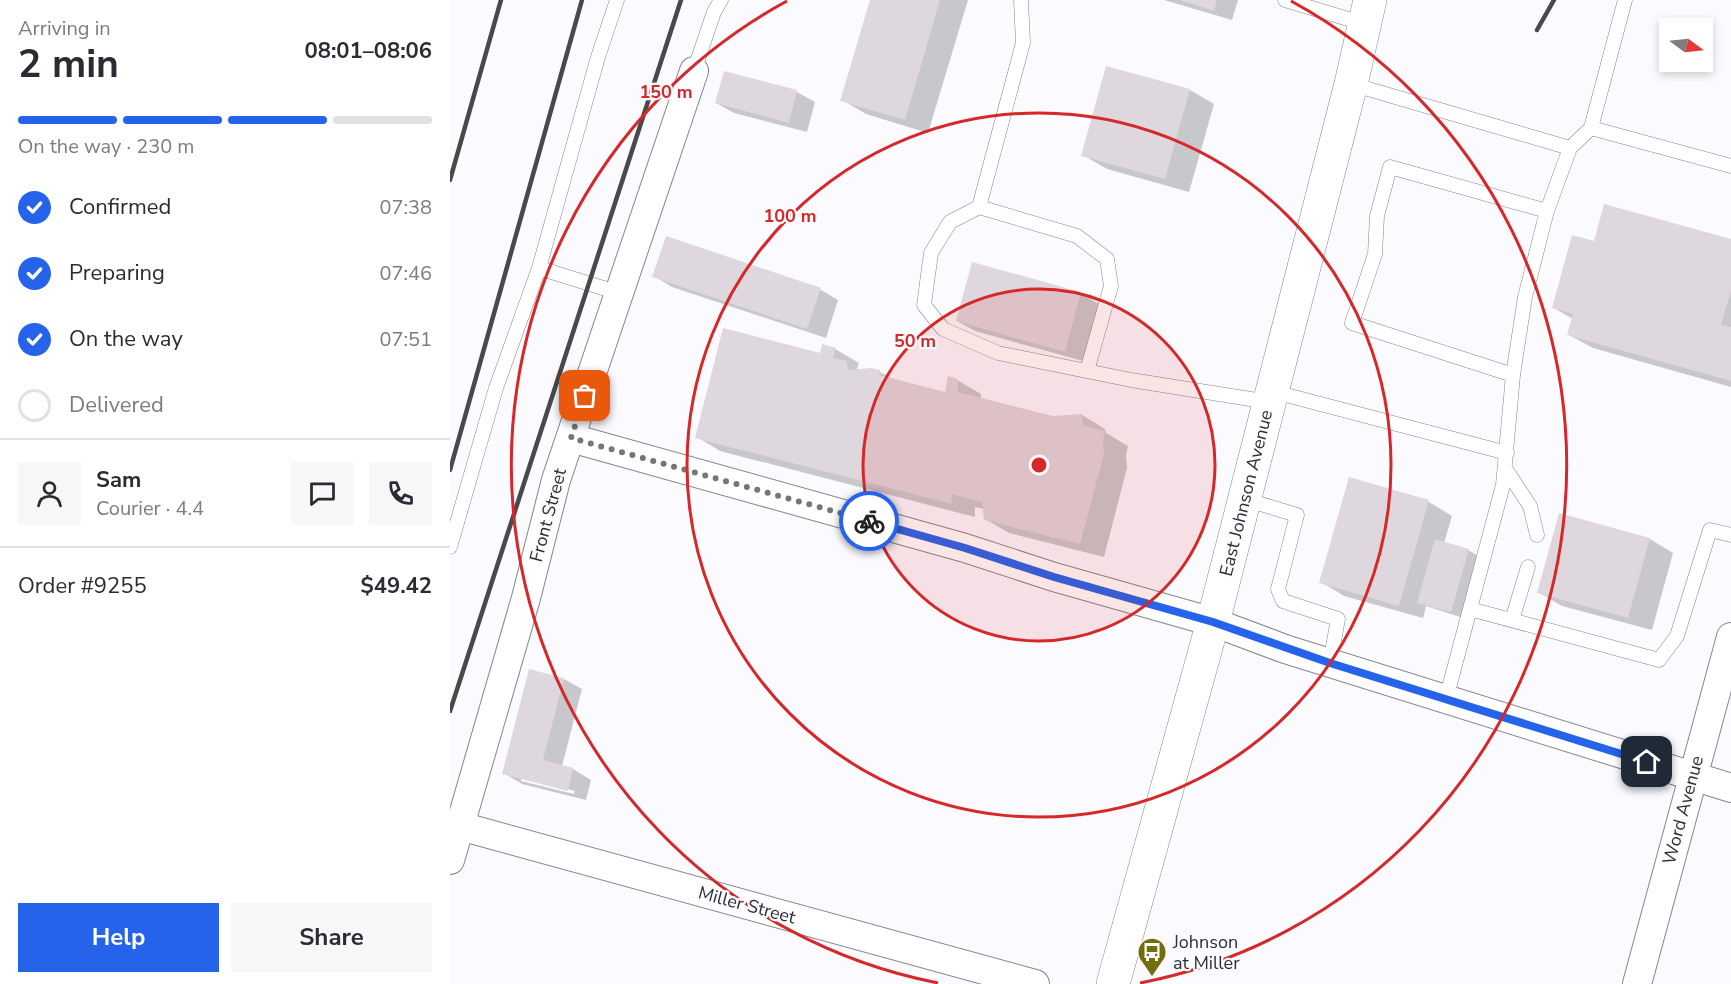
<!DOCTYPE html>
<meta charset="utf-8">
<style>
body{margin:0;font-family:"Nunito Sans",sans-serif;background:#f7f7f7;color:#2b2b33;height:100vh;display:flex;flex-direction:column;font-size:22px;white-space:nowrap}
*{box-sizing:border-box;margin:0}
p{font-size:20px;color:#7c7c81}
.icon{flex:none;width:33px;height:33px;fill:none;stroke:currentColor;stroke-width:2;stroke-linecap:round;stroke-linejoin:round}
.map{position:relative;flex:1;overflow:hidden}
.panel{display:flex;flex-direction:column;background:#fff;width:450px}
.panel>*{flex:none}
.needle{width:39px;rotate:105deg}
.tools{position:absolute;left:1209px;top:18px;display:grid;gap:12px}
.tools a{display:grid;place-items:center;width:54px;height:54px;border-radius:0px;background:#fff;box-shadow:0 3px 9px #0003;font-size:30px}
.pin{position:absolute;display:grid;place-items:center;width:51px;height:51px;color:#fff;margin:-26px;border-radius:12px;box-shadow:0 3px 9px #0006}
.courier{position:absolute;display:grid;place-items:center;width:60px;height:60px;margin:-30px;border:4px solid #2563eb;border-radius:50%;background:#fff;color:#222;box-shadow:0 2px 8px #0007}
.head em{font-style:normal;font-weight:700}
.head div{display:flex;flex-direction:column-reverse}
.head{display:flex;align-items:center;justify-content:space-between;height:102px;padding:0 18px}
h1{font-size:39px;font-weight:700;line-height:45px}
.bar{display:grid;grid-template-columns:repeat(4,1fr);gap:9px 6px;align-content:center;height:72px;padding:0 18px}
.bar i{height:8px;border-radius:4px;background:#e1e1e2}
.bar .selected{background:#2563eb}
.bar p{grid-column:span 4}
.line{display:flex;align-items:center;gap:15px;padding:0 18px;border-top:2px solid #e1e1e2}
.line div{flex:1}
.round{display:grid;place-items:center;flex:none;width:63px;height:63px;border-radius:0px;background:#f7f7f7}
ol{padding:0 18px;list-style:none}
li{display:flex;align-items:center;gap:18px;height:66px}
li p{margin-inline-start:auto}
li .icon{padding:6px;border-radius:50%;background:#2563eb;color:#fff;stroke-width:4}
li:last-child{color:#7c7c81}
li i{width:33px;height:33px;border:3px solid #e1e1e2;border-radius:50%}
.cta{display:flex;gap:12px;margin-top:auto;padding:12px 18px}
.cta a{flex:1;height:69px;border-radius:0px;background:#2563eb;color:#fff;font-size:24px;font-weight:700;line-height:69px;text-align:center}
.cta a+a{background:#f7f7f7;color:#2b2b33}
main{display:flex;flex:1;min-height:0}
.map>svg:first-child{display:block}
.shadow{fill:#0003;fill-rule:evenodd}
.building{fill:#ded7dd}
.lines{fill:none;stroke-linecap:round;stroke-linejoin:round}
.lane-casing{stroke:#87858c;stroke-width:15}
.street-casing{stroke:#87858c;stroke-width:30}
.secondary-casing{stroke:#87858c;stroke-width:34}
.lane{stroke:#fff;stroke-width:14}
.street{stroke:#fff;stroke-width:28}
.secondary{stroke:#fff;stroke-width:33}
.rail{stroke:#49484b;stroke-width:4.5}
.done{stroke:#767578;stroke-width:6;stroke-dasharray:0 10.8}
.route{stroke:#2563eb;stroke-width:8}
.ring{fill:none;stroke:#d62828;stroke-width:3}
.labels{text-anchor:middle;stroke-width:4.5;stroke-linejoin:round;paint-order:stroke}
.street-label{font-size:18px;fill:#2e2d30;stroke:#fbfaff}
.poi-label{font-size:18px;fill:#2e2d30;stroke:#fbfaff;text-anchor:start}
.centre{fill:#d62828;stroke:#fbfaff;stroke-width:3}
.ring-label{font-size:18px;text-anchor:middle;font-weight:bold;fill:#d62828;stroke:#fbfaff;stroke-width:4.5;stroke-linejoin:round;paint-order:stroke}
</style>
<main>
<section class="panel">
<div class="head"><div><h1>2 min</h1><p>Arriving in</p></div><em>08:01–08:06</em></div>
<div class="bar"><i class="selected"></i><i class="selected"></i><i class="selected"></i><i></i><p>On the way · 230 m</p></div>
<ol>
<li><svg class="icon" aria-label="check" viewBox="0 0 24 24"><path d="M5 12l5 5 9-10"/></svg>Confirmed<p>07:38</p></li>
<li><svg class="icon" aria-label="check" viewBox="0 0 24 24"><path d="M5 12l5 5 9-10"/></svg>Preparing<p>07:46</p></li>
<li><svg class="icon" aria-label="check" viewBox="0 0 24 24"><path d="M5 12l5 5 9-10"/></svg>On the way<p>07:51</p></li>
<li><i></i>Delivered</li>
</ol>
<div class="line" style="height:108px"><a class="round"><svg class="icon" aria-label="person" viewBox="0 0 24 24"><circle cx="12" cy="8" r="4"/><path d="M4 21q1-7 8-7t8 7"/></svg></a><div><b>Sam</b><p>Courier · 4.4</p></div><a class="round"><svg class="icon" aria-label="chat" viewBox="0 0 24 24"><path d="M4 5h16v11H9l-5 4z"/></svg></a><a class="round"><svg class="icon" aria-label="phone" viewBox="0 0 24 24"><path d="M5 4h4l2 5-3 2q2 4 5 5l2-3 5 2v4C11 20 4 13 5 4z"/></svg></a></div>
<div class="line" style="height:78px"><div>Order #9255</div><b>$49.42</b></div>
<div class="cta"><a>Help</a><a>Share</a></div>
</section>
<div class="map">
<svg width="1281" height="984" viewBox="0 0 1281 984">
<rect width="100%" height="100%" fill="#fbfaff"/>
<!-- shadow -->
<path class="shadow" d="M422,0h96l-40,133 -62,-19 -24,-14z
M714,0h74l-6,20z
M657,67l83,23 24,14 -25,88 -82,-23 -24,-14z
M275,72l72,20 18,10 -8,30 -73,-19 -18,-10z
M217,238l154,52 17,10 -12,38 -154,-51 -18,-11z
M1281,241v146l-138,-39 -24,-13 4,-16 -19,-11 41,-65z
M523,264l108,30 18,10 -16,57 -108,-30 -18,-10z
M385,349l24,14 -2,6 3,1 10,-1 10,3 15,8 51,13 11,-13 24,14v5l72,19 29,-3 23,14 1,4 22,13 -2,9 1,13 -23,89 -95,-24 -24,-14 -1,-10 -9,-2v10l-255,-66 -23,-14 124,-82z
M900,479l79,23 23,14 -8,27 24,7 12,7 -17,61 -37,-12 -3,12 -79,-22 -23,-14z
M1200,539l23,14 -21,77 -90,-24 -24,-14z
M114,679l18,10 -20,77 11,3 18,11 -5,20 -64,-16 -18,-11zM71,777l54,14 -1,3 -53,-13z"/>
<!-- building -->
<path class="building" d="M420,0h70l-35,120 -65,-19z
M730,0h37l-3,11z
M656,66l84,23 -25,90 -84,-23z
M274,71l73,19 -8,33 -74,-20z
M1154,204l127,35v51l-10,35 10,2v54l-164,-46 6,-21 -21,-6 20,-73 22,6z
M216,236l155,52 -14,41 -155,-52z
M522,262l109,30 -16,60 -109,-31z
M273,328l97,25 2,-9 14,4 -3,10 14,3 1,9 23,-2 9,2 -1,5 66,17 3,-16 10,3v13l95,24 29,-2 1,11 22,6 -2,10 1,13 -24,90 -96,-24 -2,-18 -31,-8 1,10 -257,-66z
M899,477l80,23 -30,106 -80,-23z
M1109,513l91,25 -22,80 -91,-25z
M985,539l34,10 -18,63 -34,-9z
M79,669l35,9 -21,82 30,8 -5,23 -66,-17z"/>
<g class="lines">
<!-- lane casing -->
<g class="lane-casing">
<path id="lane" d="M571,0l2,43 -44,164 -29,15 -19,31 -7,52 19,24 55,24 133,27 138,22
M835,0l80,24
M244,71l20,-59 7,-12
M901,84l219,64
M1141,128l140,38
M529,207l98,29 30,23 4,27 -24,85
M89,268l59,-211 19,-57
M1063,375l-161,-52 23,-69 2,-38 13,-49 157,44
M821,391l236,62
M1055,468l25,38 7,29
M794,499l53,16 -19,74 5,12 55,18 -8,44
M0,547l46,-159 43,-120 80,25
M1020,609l189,51 18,-24 33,-106 21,5
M1062,620l16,-53
M996,699l57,-214 10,-110 12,-78 22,-86 23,-63 21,-20 34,-128"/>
</g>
<!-- street casing -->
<g class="street-casing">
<path id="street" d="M121,438l394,110 89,29 159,45 72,27 446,139
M10,826l575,158
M0,860l76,-262 30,-118 138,-409
M1187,984l94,-347"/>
</g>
<!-- secondary casing -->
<g class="secondary-casing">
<path id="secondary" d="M663,984l100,-362 138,-538 19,-84"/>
</g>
<!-- lane -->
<use href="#lane" class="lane"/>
<!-- street -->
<use href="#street" class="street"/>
<!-- secondary -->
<use href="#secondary" class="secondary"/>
<!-- rail -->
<path class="rail" d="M1087,30l17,-30
M0,180l51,-180
M0,470l132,-470
M0,711l231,-711"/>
</g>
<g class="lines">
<!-- done -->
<path class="done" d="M135,396l-14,42 298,83"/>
<!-- route -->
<path class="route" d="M419,521l96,27 89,29 159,45 117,41 317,99"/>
</g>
<!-- distance rings -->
<circle cx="589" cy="465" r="176" fill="#d62828" fill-opacity=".12"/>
<g class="ring">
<circle cx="589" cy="465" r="176"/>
<circle cx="589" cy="465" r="352"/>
<path d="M488 983A528 528 0 0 1 337 1M841 1A528 528 0 0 1 690 983"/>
</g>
<!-- icons -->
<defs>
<g id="bus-pin" transform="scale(1.5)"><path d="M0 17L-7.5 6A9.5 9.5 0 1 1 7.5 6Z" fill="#736d0c" stroke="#fbfaff"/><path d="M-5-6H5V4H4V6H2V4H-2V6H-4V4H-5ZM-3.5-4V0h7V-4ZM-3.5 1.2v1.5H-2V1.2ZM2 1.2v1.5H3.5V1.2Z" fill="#fff"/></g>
</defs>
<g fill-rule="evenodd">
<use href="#bus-pin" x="702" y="952"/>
</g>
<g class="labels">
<!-- street labels -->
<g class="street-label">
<text transform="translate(796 493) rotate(-76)" y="6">East Johnson Avenue</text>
<text transform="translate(98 515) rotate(-75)" y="6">Front Street</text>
<text transform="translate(1233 810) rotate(-75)" y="6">Word Avenue</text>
<text transform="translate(297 905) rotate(15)" y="6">Miller Street</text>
</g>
<!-- poi labels -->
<g class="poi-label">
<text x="723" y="948">Johnson<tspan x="723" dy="21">at Miller</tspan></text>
</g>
</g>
<circle cx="589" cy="465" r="9" class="centre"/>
<g class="ring-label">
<text x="216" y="98">150 m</text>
<text x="340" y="222">100 m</text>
<text x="465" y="347">50 m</text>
</g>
</svg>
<div class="tools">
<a><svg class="needle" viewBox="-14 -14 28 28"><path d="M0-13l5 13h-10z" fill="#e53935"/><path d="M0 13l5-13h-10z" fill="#7c7c81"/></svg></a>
</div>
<div class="pin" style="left:135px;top:396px;background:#ea580c"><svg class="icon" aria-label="bag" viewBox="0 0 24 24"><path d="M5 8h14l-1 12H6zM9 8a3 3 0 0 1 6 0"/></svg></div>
<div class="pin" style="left:1197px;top:762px;background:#1f2937"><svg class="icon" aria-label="home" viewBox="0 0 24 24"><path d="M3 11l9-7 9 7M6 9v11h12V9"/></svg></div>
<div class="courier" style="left:419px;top:521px"><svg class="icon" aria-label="bike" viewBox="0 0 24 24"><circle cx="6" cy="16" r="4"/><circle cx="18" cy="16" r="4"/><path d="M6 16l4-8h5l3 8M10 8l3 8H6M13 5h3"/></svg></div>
</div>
</main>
